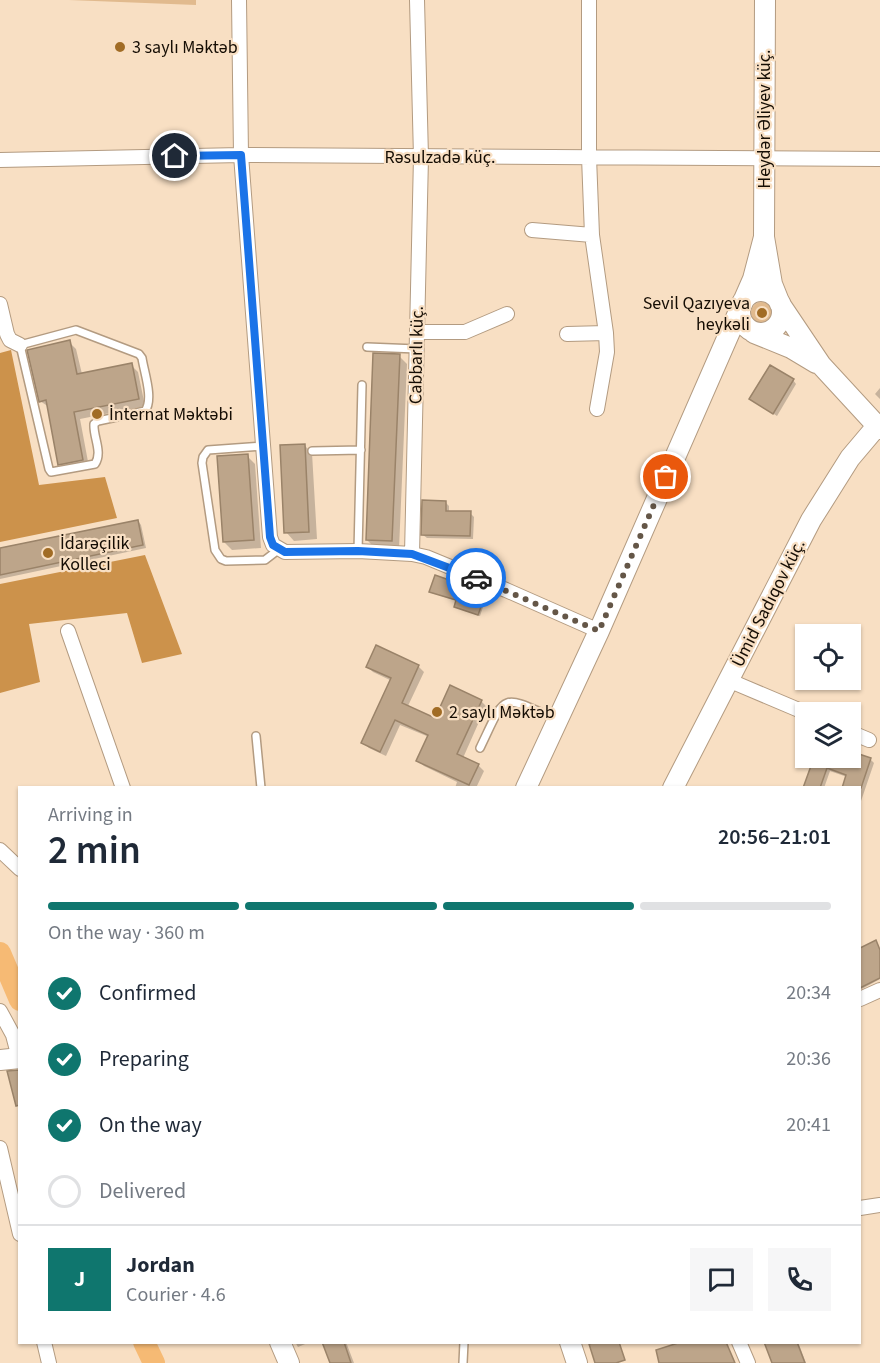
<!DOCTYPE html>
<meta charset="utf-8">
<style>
body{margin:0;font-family:"Source Sans 3",sans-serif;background:#f6f6f7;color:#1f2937;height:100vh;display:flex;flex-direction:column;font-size:22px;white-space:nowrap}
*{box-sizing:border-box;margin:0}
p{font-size:20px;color:#747a83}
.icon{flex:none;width:33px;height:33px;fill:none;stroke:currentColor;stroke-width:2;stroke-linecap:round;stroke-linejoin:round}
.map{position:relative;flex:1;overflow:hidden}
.details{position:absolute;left:18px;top:786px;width:843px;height:558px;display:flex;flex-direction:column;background:#fff;border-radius:0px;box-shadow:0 2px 4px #0004}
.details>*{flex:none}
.fabs{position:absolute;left:795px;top:624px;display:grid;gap:12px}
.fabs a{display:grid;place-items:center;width:66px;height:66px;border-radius:0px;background:#fff;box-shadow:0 2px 4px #0004;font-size:30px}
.pin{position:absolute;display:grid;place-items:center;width:51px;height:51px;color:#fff;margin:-26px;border:3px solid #fff;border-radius:50%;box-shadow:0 2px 6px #0007}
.courier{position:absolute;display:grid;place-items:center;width:60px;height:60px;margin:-30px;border:4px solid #1a73e8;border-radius:50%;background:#fff;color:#222;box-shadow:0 2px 8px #0007}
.summary em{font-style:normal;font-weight:600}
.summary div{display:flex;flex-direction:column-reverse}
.summary{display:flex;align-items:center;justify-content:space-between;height:102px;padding:0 30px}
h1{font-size:39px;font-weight:600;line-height:45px}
.bar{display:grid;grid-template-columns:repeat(4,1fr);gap:9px 6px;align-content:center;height:72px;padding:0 30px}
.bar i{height:8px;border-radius:4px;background:#e0e1e3}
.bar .on{background:#0f766e}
.bar p{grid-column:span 4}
.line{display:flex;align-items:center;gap:15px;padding:0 30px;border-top:2px solid #e0e1e3}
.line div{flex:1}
.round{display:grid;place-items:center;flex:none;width:63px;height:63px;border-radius:0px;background:#f6f6f7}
ol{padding:0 30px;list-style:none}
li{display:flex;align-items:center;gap:18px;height:66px}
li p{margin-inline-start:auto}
li .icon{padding:6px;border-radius:50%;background:#0f766e;color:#fff;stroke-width:4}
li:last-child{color:#747a83}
li i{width:33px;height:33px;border:3px solid #e0e1e3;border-radius:50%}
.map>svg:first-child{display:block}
.green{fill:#e1ba8e}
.forest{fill:#cc924b}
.shadow{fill:#0003}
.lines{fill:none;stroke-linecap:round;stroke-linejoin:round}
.river{stroke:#f6ba74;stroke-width:22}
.building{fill:#bda58a;stroke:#9a8369;stroke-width:1.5}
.lane-casing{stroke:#b39b81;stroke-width:10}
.street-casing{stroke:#b39b81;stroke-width:16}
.secondary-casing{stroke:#b39b81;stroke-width:22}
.lane{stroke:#fff;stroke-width:7}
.street{stroke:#fff;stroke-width:14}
.secondary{stroke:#fff;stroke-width:20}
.done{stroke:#645647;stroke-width:6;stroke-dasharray:0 10.8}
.route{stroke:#1a73e8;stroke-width:8}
.poi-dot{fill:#a16c25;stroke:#f8dfc3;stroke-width:2}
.labels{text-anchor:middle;stroke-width:4.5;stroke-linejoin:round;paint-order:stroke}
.poi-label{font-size:18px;fill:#150d04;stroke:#f8dfc3;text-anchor:start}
.street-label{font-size:18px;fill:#150d04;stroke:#f8dfc3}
</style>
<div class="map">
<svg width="880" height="1363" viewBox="0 0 880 1363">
<rect width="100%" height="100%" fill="#f8dfc3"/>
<!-- green -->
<path class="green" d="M69,0h127v5z
M751 313a11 11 0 1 1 22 0a11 11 0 1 1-22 0Z"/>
<!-- forest -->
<path class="forest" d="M11,350l28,135 66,-8 12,41 -117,24v-189z
M145,555l37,99 -40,9 -15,-50 -98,11 11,58 -40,11v-109z"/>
<!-- shadow -->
<path class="shadow" d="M69,342l7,7 6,25 49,-9 7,7 7,34 -65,13 9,48 -23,4 -6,-7 -11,-57 -9,-6z
M399,356l8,8 -8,185 -24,-1 -8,-8z
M793,380l3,4 -19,32 -26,-17z
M880,388v11l-5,-5z
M304,445l8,8 5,86 -23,2 -8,-9z
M247,456l8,8 6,84 -29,2 -8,-8z
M445,502l4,4v7h21l4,4 -1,22 -46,-1 -4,-3z
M138,521l3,4 5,23 -146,31v-29z
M436,577l50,17 1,1 -7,21 -23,-8v-7l-25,-8z
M418,666l6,6 -17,36 29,12 45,-19 5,5 -23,52 15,7 6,6 -8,17h-21l2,-6 -33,-16 -6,-5 11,-24 -29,-12 -14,31 -17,-8 -6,-5 29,-62 -19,-9 -5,-5z
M815,758h35l20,1 4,4 -14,41v-16l-13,-11 -17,-6 -6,17h-20z
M876,942l4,8v29l-20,11v-41z
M295,1342h15l-12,5z
M324,1342h22l8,21h-22z
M765,1342h33l8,21h-32z"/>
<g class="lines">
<!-- river -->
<path class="river" d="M0,953l20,47
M144,1342l10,21"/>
</g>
<!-- building -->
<path class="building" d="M70,340l7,34 55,-11 7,36 -65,13 9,48 -25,5 -12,-65 -7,2 -12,-52z
M373,353l27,1 -8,187 -26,-1z
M770,365l24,14 -21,35 -24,-15z
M305,444l4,88 -25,1 -4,-88z
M248,454l6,86 -31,2 -6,-86z
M422,500l24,1v10h25l-1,25 -49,-1z
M138,520l5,25 -143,30v-27z
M435,575l51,18 -8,22 -24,-8 2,-7 -27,-8z
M376,645l43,20 -17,38 33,15 15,-33 32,15 -25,54 22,10 -10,21 -53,-24 12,-26 -33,-15 -15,32 -19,-9 30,-65 -25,-11z
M850,751l21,7 -10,30h-19l4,-13 -19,-7 -7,20h-17l9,-25 -10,-5h48z
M876,940l4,10v28l-20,10v-40z
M20,1070v35l-4,1 -9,-35z
M322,1342h22l7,21h-21z
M595,1342h24l6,18 -9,3h-21l-6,-19z
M681,1342h45l9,21h-76l-3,-13z
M764,1342h33l8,21h-33z"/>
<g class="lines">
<!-- lane casing -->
<g class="lane-casing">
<path id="lane" d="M76,330l63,24 3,4c2,14 12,41 3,53l-47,10 -4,3c-1,13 9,28 1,40l-44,8 -2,-3 -29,-124z
M367,347l50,2
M263,446l-55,4 -5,7 -1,6 13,87 6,9 5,2 39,-1 13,-10
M312,451l49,-1
M358,551l4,-166
M256,736l5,52
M480,748c27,-56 19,-54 76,-29
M463,1363l1,-21"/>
</g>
<!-- street casing -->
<g class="street-casing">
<path id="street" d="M239,0l2,155 29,382 3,8 12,7 73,-1 54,3 14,3 80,33 93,41
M589,0v157l3,78 14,98 1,19 -10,57
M0,160l241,-5 639,4
M532,230l60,5
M0,304l7,30 3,6 10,5
M417,332h48l42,-18
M567,334l39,-1
M412,554l9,-397 -4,-157
M68,631l55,157
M728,680l78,33
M850,732l19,8
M0,850l20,19
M860,999l20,-9
M0,1011l13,24 6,23
M0,1148l20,86
M860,1208l20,-3
M44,1342l5,21
M739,1342l9,21"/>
</g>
<!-- secondary casing -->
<g class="secondary-casing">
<path id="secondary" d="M765,0l-1,237 8,47 8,20 41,61 59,64
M740 312a21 21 0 1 1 42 0a21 21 0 1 1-42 0Z
M754,333l37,15 25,15
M526,788l73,-157 154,-352 11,-42
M673,788l138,-268 39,-62 27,-32
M0,1060l20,-2
M280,1342l9,21
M570,1342l7,21"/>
</g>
<!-- lane -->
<use href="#lane" class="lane"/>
<!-- street -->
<use href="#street" class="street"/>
<!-- secondary -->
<use href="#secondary" class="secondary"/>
</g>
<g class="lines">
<!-- done -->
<path class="done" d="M476,578l123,53 67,-154"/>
<!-- route -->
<path class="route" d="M175,156l66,-1 29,382 3,8 12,7 73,-1 54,3 64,24"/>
</g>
<!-- markers -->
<g class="poi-dot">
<circle cx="120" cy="47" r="6"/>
<circle cx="762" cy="313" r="6"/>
<circle cx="97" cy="414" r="6"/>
<circle cx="48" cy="553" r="6"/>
<circle cx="437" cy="712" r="6"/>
</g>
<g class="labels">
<!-- poi labels -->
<g class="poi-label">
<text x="132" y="53">3 saylı Məktəb</text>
<text x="750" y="309" text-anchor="end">Sevil Qazıyeva<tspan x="750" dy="21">heykəli</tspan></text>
<text x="109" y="420">İnternat Məktəbi</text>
<text x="60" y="549">İdarəçilik<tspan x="60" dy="21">Kolleci</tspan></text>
<text x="449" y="718">2 saylı Məktəb</text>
</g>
<!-- street labels -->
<g class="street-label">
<text transform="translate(764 119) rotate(-90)" y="6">Heydər Əliyev küç.</text>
<text x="440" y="163">Rəsulzadə küç.</text>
<text transform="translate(416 355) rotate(-89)" y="6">Cabbarlı küç.</text>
<text transform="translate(768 603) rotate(-63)" y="6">Ümid Sadıqov küç.</text>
</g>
</g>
</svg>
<div class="fabs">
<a><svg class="icon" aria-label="locate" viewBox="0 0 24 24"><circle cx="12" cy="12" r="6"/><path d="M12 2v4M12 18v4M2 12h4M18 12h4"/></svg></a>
<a><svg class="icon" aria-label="layers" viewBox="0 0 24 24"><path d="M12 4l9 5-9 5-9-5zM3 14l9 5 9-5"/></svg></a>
</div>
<div class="pin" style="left:666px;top:477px;background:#ea580c"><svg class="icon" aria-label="bag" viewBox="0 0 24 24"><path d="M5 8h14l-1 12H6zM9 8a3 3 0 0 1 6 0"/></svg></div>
<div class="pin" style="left:175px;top:156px;background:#1f2937"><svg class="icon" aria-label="home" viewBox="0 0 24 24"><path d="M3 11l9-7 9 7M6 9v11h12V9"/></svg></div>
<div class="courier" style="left:476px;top:578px"><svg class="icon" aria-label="car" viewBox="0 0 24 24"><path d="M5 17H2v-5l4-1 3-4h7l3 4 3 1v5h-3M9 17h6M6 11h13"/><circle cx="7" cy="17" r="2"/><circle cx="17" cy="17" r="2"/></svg></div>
<section class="details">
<div class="summary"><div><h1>2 min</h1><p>Arriving in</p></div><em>20:56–21:01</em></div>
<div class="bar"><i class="on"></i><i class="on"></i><i class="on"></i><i></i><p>On the way · 360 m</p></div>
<ol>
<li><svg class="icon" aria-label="check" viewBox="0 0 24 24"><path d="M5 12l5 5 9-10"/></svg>Confirmed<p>20:34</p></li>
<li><svg class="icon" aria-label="check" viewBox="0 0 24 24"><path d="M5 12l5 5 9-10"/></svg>Preparing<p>20:36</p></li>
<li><svg class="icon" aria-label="check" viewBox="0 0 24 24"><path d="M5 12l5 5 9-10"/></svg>On the way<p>20:41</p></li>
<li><i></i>Delivered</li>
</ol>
<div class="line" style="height:108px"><b class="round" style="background:#0f766e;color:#fff">J</b><div><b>Jordan</b><p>Courier · 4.6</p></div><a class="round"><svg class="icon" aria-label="chat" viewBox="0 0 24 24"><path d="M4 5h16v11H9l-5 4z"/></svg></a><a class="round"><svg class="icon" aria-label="phone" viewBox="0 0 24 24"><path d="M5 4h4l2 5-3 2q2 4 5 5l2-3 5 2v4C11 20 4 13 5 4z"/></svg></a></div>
</section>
</div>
